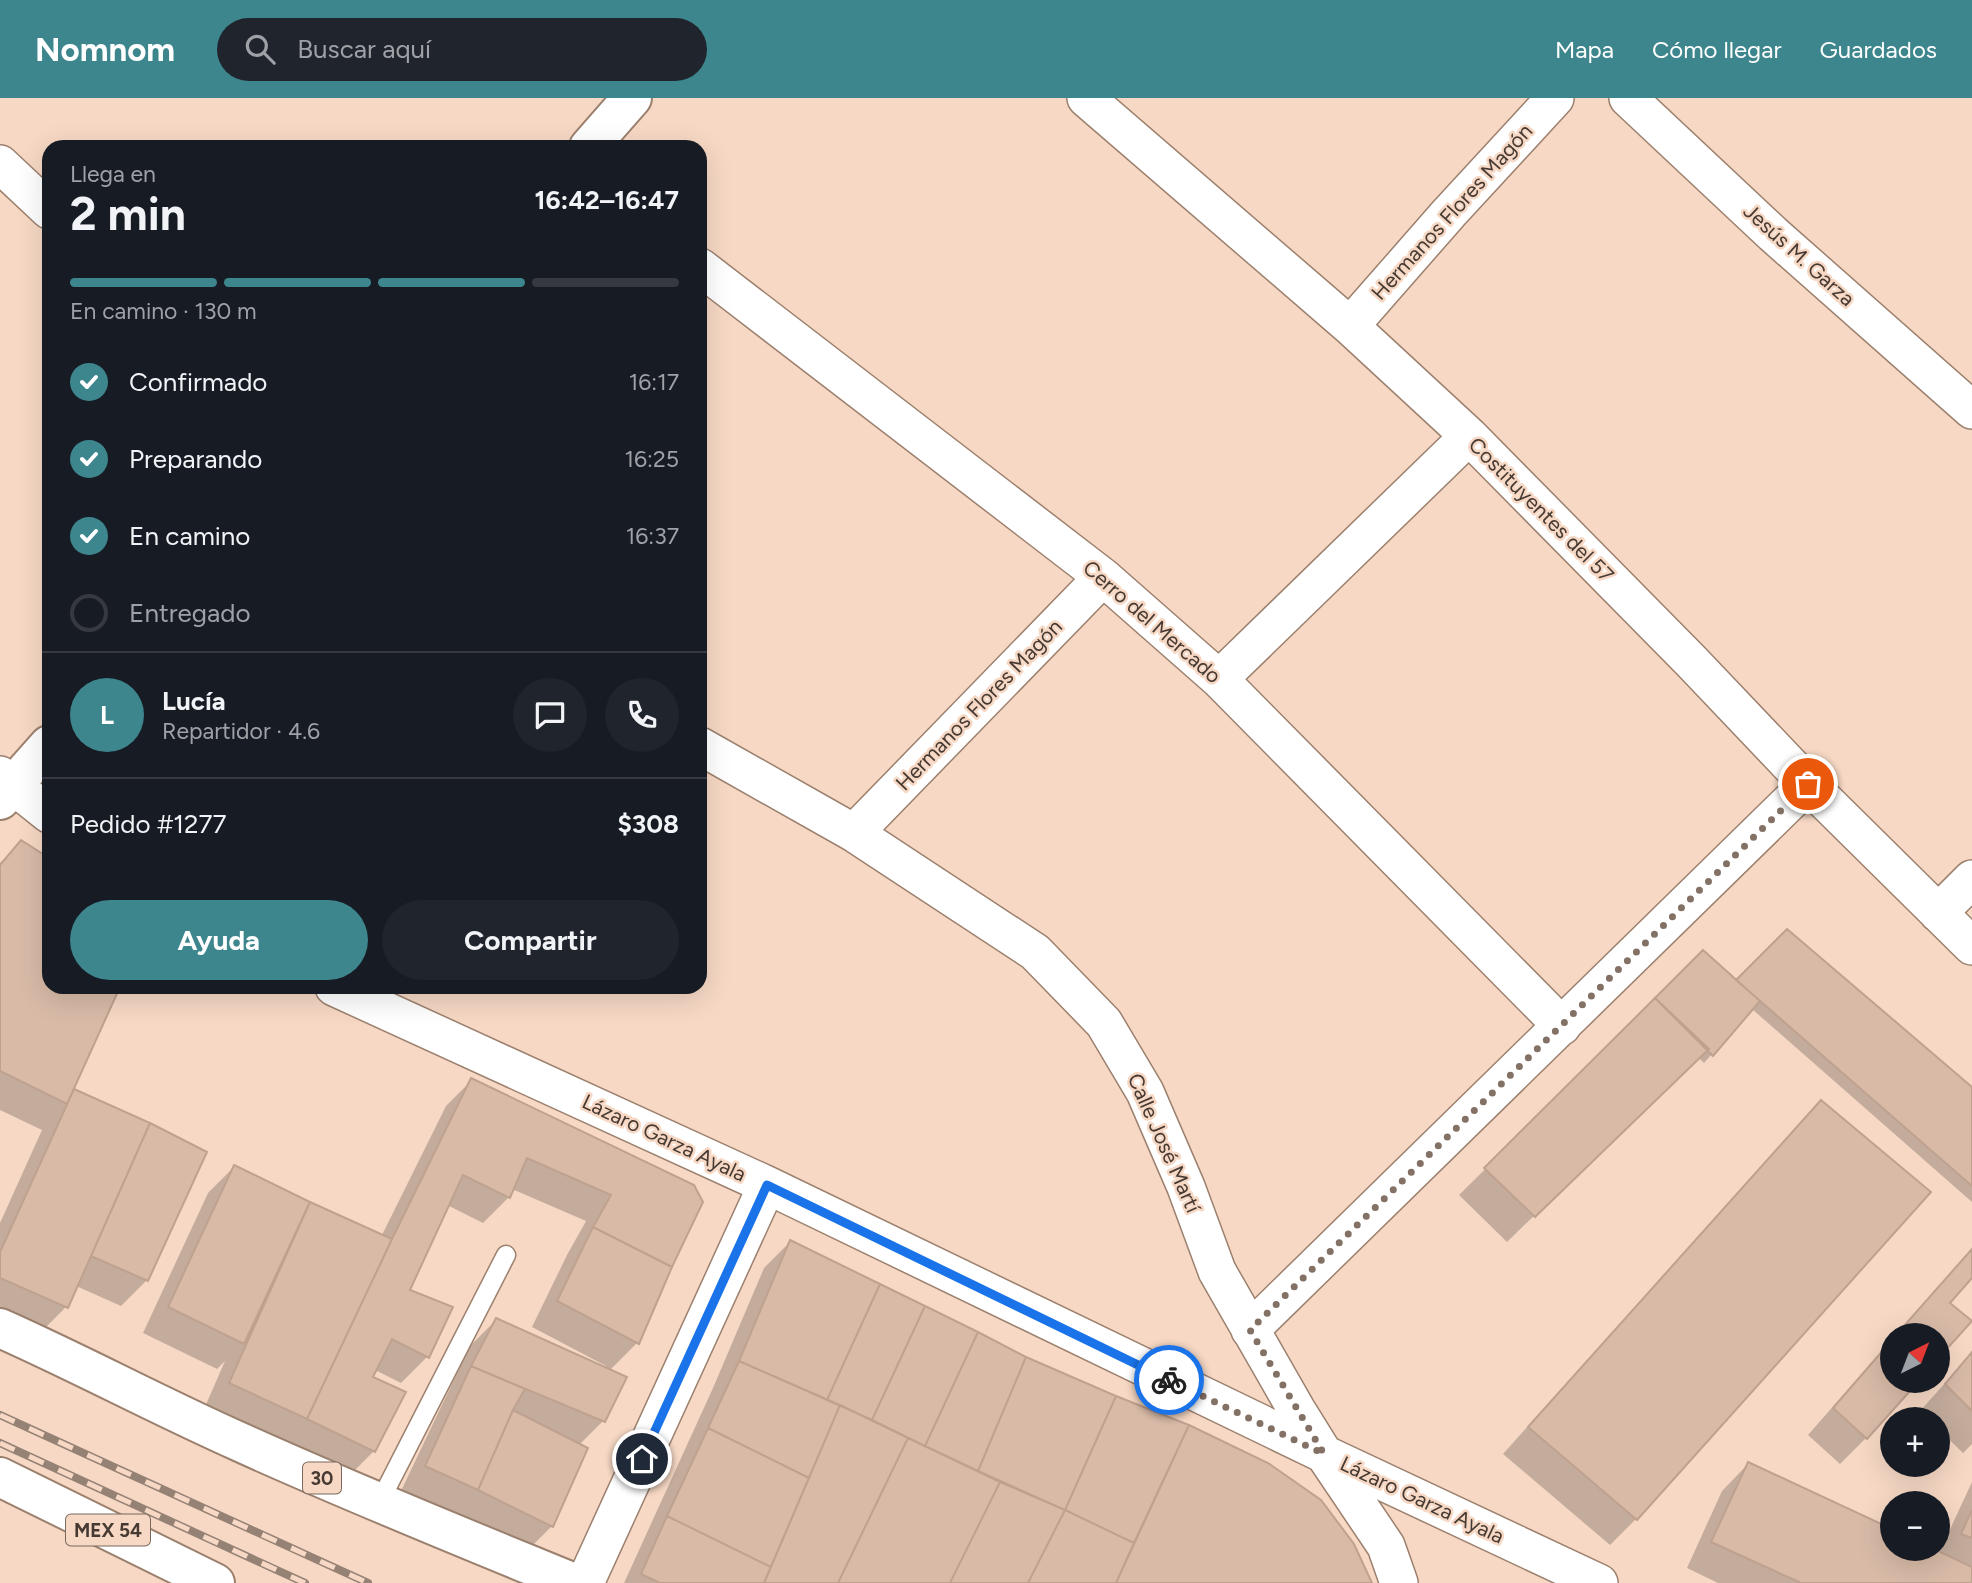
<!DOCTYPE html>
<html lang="es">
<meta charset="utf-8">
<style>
body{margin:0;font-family:Figtree,sans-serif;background:#20242c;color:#f1f3f6;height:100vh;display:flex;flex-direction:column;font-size:26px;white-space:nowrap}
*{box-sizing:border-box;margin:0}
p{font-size:23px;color:#9ea1a6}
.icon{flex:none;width:38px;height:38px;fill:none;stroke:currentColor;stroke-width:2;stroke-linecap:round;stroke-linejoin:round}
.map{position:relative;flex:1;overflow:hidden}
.drawer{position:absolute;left:42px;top:42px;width:665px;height:854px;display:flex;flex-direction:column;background:#171b24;border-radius:21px;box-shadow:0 7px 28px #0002}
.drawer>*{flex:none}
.needle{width:46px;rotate:42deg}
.tools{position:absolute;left:1880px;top:1225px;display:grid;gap:14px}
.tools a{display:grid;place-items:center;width:70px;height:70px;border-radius:50%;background:#171b24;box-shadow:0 7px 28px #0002;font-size:35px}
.pin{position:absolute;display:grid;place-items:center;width:60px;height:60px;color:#fff;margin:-30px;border:4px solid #fff;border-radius:50%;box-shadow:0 2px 7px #0007}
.courier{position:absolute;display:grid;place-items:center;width:70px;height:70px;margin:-35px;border:5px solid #1a73e8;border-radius:50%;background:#fff;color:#222;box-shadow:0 2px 9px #0007}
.summary em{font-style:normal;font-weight:700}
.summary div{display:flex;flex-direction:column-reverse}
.summary{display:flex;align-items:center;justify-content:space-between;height:119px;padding:0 28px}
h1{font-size:46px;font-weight:700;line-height:52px}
.bar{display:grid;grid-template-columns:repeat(4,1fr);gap:10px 7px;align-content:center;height:84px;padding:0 28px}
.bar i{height:9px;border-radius:5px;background:#363941}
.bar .selected{background:#3e868d}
.bar p{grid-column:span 4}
.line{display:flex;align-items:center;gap:18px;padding:0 28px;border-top:2px solid #363941}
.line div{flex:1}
.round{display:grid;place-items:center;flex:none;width:74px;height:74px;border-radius:37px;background:#20242c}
ol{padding:0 28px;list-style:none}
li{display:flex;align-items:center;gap:21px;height:77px}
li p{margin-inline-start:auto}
li .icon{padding:7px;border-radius:50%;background:#3e868d;color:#fff;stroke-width:4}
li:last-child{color:#9ea1a6}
li i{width:38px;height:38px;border:4px solid #363941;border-radius:50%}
.primary-button{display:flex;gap:14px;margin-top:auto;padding:14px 28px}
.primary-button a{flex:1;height:80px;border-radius:42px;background:#3e868d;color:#fff;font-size:28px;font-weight:700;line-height:80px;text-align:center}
.primary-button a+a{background:#20242c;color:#f1f3f6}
header{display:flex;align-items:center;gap:42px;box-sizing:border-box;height:98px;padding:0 35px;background:#3e868d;color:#fff}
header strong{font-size:33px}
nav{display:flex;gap:38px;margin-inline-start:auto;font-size:24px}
.search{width:490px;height:63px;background:#20242c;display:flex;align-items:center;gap:18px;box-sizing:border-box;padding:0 24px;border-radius:38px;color:#9ea1a6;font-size:26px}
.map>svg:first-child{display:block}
.shadow{fill:#0003}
.building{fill:#d8baa7;stroke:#bfa18f;stroke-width:2}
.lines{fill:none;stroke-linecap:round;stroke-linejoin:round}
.lane-casing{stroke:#9c806e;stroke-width:21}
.street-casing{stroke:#9c806e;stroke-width:40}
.secondary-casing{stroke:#9c806e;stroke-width:42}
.primary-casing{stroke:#9c806e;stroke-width:42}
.lane{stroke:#fff;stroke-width:18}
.street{stroke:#fff;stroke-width:37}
.secondary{stroke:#fff;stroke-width:38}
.primary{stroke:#fff;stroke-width:38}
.rail-casing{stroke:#968275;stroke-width:8}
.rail{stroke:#f6d8c4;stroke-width:5;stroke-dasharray:16;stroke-linecap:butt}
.done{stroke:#847165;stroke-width:7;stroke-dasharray:0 12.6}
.route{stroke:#1a73e8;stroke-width:9}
.labels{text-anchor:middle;stroke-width:5;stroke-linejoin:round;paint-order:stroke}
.shield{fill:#f6d8c4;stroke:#7b695e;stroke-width:2}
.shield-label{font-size:19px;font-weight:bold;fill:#463a32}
.street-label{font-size:21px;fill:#463a32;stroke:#f6d8c4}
</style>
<header>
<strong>Nomnom</strong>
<div class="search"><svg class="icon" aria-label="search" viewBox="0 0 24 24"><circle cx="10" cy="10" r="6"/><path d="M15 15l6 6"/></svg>Buscar aquí</div>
<nav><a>Mapa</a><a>Cómo llegar</a><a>Guardados</a></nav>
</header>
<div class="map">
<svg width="1972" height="1485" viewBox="0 0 1972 1485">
<rect width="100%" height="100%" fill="#f6d8c4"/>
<!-- shadow -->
<path class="shadow" d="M21,744l28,18v127h69l-47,103 78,35 -2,155 -26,26 -45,-20 -10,21 -26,26 -40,-17v-93l42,-93 -42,-20v-247z
M1704,855l32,29 236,108v112l-220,-193 -48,54 -6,-6 -191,185 -48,-47z
M472,982l221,107 -56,156 -28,28 15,6 -21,44 -24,24 -27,81 -26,26 -126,-59 70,-147 26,-26 109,49 1,-3 -74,-39 35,-72 19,-34 -74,-32 -3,8 -26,26 -36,-18 -39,86 19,66 -26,26 -26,-13 -4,8 3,73 -26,26 -144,-68 21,-48 -8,8 -74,-36 65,-140 26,-26 147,70 65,-131z
M1821,1004l-185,417 -26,26 -107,-91 292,-326z
M790,1144l235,117 163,67 80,39 102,118h-746l89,-195 51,-120z
M1972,1150v28l-25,27 -10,32h-42z
M1892,1241v42h24l-50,57 -26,26 -32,-29z
M1972,1255v91l-9,9 -26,-25v-9h-9l-8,-8z
M1748,1366l144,85h38l9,4 33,-71v101h-254l-31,-15 35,-77z"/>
<!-- building -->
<path class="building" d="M21,742l28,18v129h71l-53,117 -67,-33v-206z
M1787,831l185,158v99l-236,-206z
M1703,852l57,51 -47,55 -58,-58z
M1655,900l54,51 -174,168 -51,-49z
M471,980l223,107 9,17 -31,65 -79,-40 18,-32 -84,-37 -17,40 -47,-23 -53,115 43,17 -24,51 -37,-19 -19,38 33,15 -31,60 -68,-33 85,-180z
M74,991l76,34 -82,185 -68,-30v-26z
M1821,1002l110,92 -294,328 -109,-93z
M150,1025l57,29 -59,129 -57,-25z
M234,1067l76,37 -66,142 -76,-37z
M310,1104l82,37 -85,180 -78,-36z
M593,1129l79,40 -33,77 -82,-43z
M790,1142l90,44 -53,116 -88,-39z
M1972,1151v29l-22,25 22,18 -35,39v-25h-41z
M880,1186l45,22 -53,114 -45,-20z
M925,1208l53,26 -53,114 -53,-26z
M496,1220l131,59 -22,45 -134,-56z
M978,1234l48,25 -48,114 -53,-25z
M1892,1242v41h27l-52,58 -34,-31z
M1972,1254v59l-27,-27z
M1026,1259l90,39 -51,114 -87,-39z
M739,1263l101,44 -31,73 -101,-50z
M471,1268l54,23 -12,21 -35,80 -53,-24z
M1116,1298l73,29 -55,118 -69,-33z
M840,1307l68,33 -70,145h-74z
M513,1312l75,38 -35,79 -75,-37z
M1189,1327l79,38 53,37 33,44 18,39h-256z
M708,1330l101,50 -38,89 -104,-51z
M908,1340l92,44 -50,101h-112z
M1748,1364l144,67v20h42l38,18v16h-171l-90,-41z
M1000,1384l65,28 -37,73h-78z
M1065,1412l69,33 -18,40h-88z
M1972,1412v28l-11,-4z
M667,1418l104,51 -7,16h-104l-19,-9z"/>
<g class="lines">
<!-- lane casing -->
<g class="lane-casing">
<path id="lane" d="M379,1405l127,-248"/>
</g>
<!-- street casing -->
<g class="street-casing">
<path id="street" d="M1086,0l264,228 119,110 223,226 116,122 164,162
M1628,0l145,136 199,176
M0,66l49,46
M700,169l403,310 116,102 343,347
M1350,228l99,-113 106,-115
M1219,581l250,-243
M700,648l154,87 181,119 69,71 41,69 41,95 31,84 79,138 28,45 62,92 13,37
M0,677l49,39
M854,735l249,-256
M1938,815l34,-34
M334,889l433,198 557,269 275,129
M1250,1232l558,-546
M585,1485l182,-398"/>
</g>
<!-- secondary casing -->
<g class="secondary-casing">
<path id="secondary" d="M589,49l43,-49
M0,702l49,-55"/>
</g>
<!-- primary casing -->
<g class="primary-casing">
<path id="primary" d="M0,1230c81,36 159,78 240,114 110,50 222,95 334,141
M0,1379l215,106"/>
</g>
<!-- lane -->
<use href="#lane" class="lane"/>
<!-- street -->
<use href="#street" class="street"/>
<!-- secondary -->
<use href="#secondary" class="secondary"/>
<!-- primary -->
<use href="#primary" class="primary"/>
<!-- rail casing -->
<g class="rail-casing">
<path id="rail" d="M0,1317l368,168
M0,1345l305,140"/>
</g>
<!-- rail -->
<use href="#rail" class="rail"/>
</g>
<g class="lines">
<!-- done -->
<path class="done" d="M1169,1282l155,74 -74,-124 558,-546"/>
<!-- route -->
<path class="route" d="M642,1361l125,-274 402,195"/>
</g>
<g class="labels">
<!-- shield labels -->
<g class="shield">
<rect x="303" y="1364.5" width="38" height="31" rx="5"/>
<rect x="66" y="1416.5" width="84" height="31" rx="5"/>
</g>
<g class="shield-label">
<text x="322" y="1387">30</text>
<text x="108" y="1439">MEX 54</text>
</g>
<!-- street labels -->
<g class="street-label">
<text transform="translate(1452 114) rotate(-48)" y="7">Hermanos Flores Magón</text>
<text transform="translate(1799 157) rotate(42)" y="7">Jesús M. Garza</text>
<text transform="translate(1541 412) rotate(45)" y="7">Costituyentes del 57</text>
<text transform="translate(1152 524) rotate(41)" y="7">Cerro del Mercado</text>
<text transform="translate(979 607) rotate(-46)" y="7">Hermanos Flores Magón</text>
<text transform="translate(664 1040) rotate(25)" y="7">Lázaro Garza Ayala</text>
<text transform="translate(1164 1045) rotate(66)" y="7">Calle José Martí</text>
<text transform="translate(1422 1402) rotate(25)" y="7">Lázaro Garza Ayala</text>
</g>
</g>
</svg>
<div class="tools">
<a><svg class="needle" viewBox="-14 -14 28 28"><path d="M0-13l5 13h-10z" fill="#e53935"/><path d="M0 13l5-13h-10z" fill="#9ea1a6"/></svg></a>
<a>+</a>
<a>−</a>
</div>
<div class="pin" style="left:1808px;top:686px;background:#ea580c"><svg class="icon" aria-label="bag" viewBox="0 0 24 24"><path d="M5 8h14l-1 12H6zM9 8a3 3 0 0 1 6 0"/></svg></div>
<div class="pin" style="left:642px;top:1361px;background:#1f2937"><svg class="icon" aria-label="home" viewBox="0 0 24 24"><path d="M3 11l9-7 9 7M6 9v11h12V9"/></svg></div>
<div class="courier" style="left:1169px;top:1282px"><svg class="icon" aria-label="bike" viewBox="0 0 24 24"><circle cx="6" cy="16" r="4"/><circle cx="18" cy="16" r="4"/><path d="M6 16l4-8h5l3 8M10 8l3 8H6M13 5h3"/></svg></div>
<section class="drawer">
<div class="summary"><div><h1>2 min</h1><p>Llega en</p></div><em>16:42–16:47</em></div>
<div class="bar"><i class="selected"></i><i class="selected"></i><i class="selected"></i><i></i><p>En camino · 130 m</p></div>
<ol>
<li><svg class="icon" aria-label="check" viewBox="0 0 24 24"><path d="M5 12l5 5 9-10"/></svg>Confirmado<p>16:17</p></li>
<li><svg class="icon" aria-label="check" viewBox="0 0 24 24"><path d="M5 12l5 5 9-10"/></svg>Preparando<p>16:25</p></li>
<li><svg class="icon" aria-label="check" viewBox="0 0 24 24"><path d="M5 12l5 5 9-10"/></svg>En camino<p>16:37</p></li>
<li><i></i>Entregado</li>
</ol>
<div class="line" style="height:126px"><b class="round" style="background:#3e868d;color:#fff">L</b><div><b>Lucía</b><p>Repartidor · 4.6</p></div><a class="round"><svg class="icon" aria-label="chat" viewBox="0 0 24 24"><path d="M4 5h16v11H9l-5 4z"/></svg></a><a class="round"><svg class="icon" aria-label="phone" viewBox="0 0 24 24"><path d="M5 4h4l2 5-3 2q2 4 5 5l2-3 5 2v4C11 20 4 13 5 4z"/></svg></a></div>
<div class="line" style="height:91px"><div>Pedido #1277</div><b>$308</b></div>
<div class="primary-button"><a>Ayuda</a><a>Compartir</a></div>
</section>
</div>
